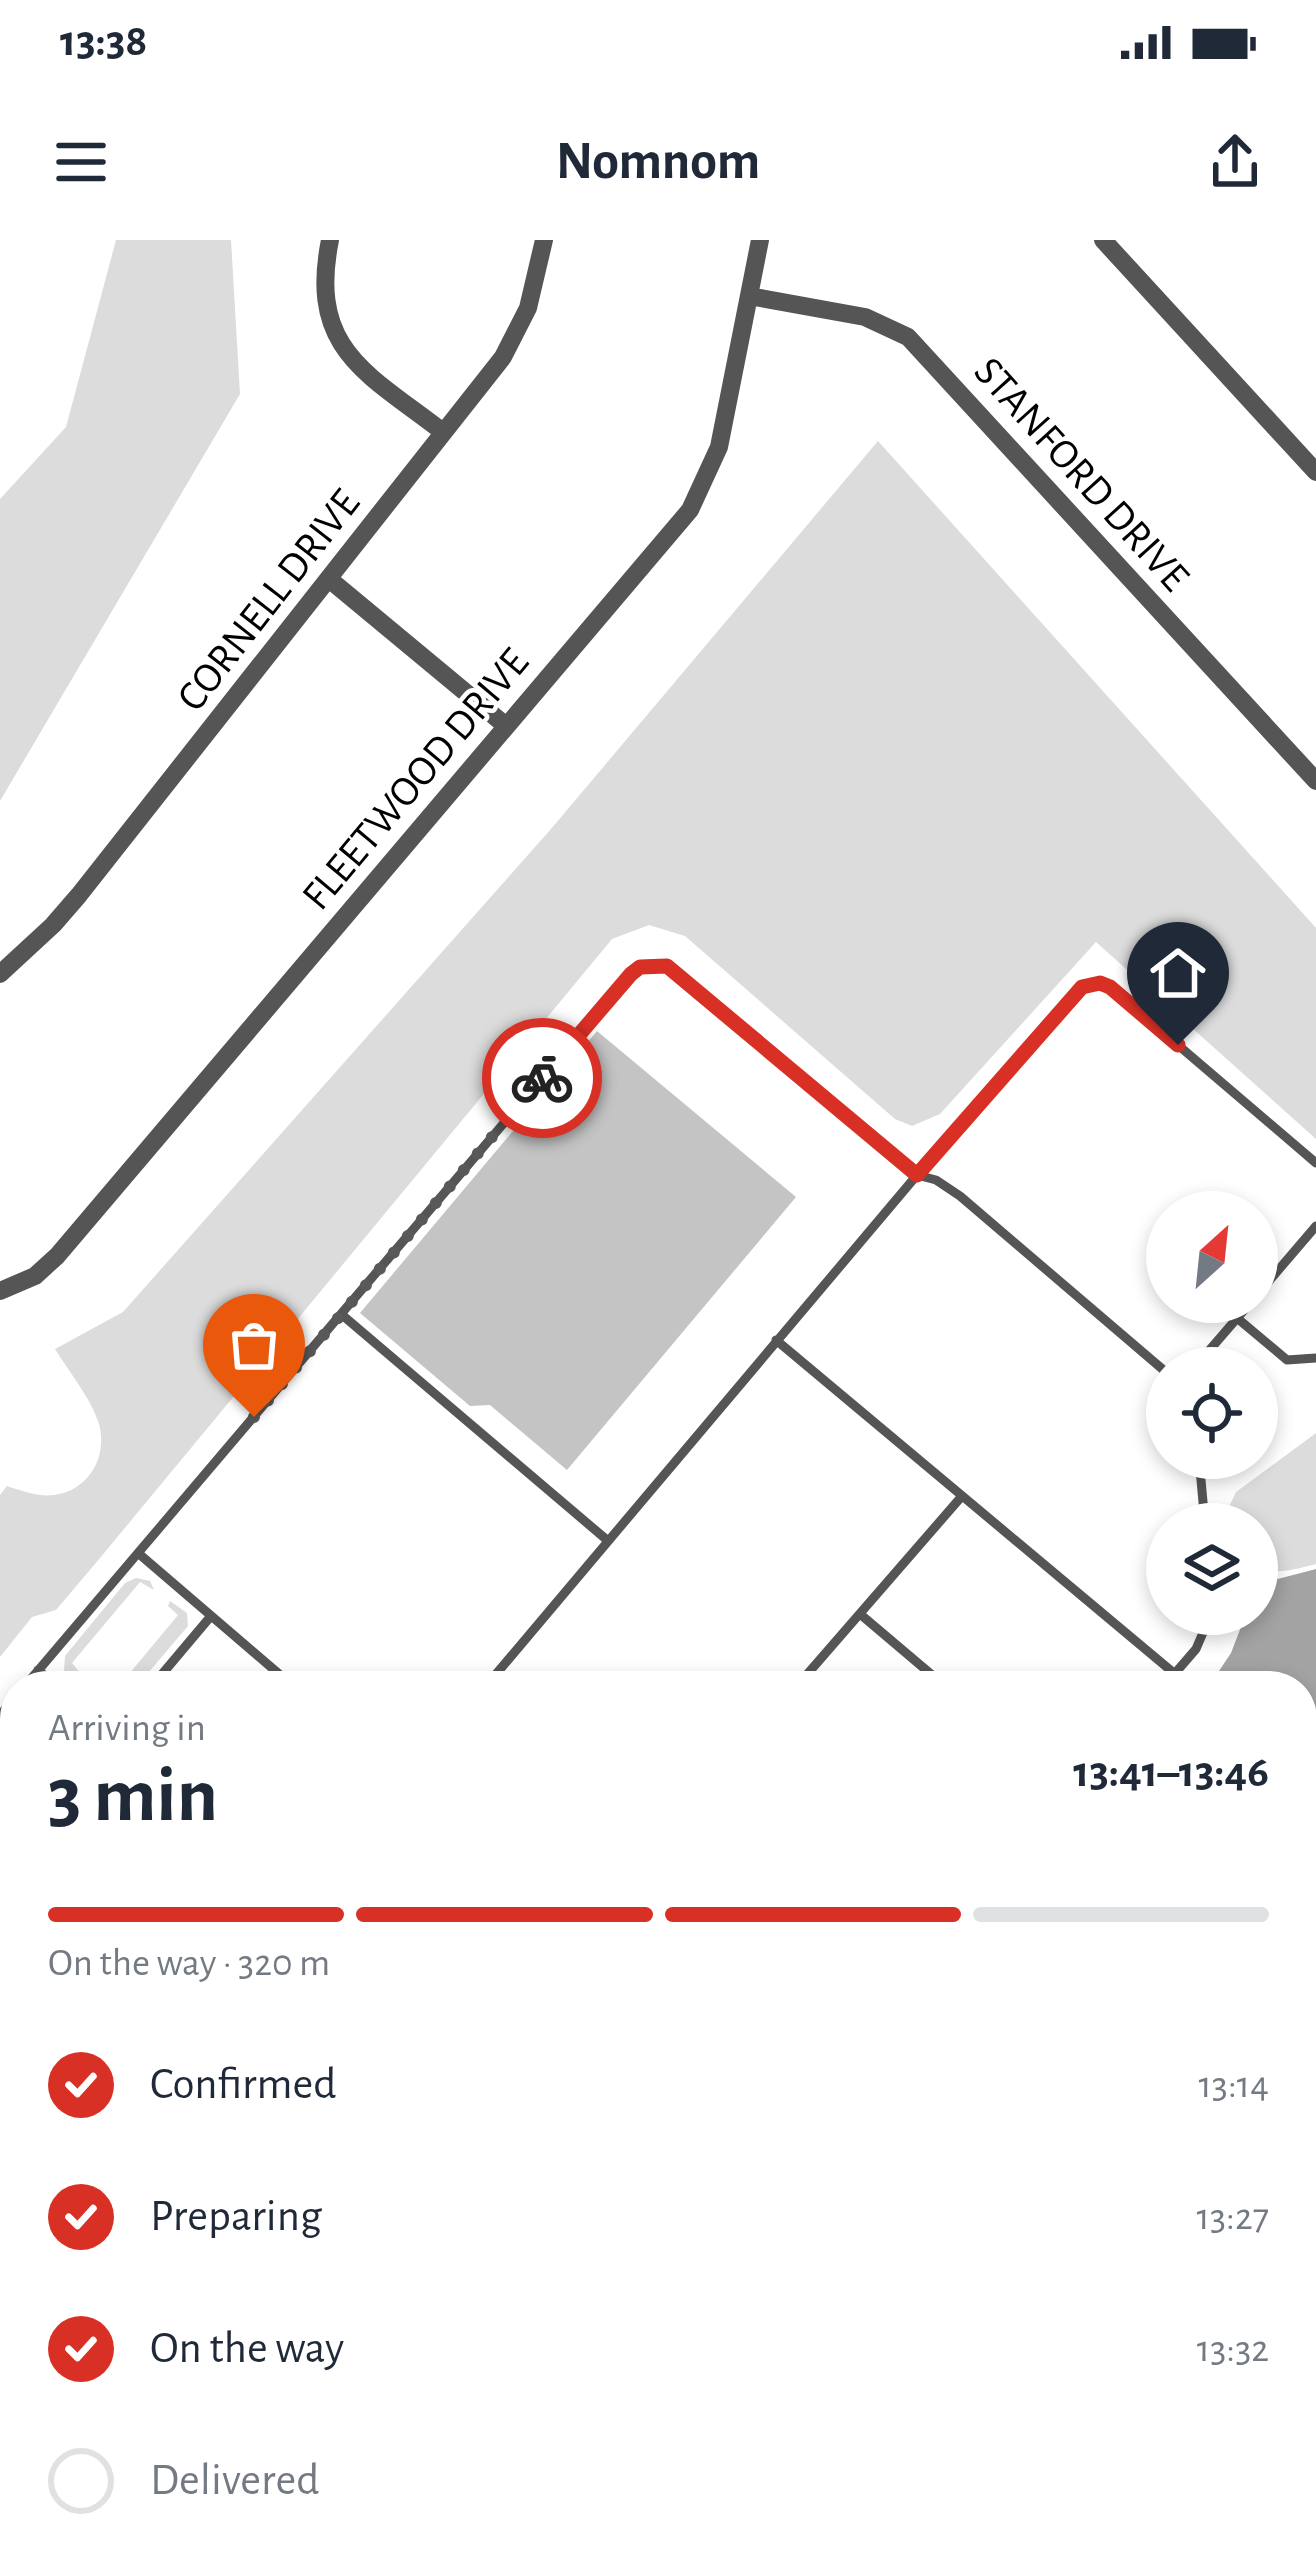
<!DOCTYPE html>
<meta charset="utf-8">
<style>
body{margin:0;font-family:"Alegreya Sans",sans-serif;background:#f2f2f3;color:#1f2937;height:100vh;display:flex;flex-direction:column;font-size:45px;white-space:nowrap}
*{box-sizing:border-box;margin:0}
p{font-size:39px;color:#747a83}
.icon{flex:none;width:66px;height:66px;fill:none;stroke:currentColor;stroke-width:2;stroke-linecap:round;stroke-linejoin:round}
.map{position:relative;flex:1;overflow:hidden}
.panel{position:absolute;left:0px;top:1431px;width:1317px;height:900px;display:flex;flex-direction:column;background:#fff;border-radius:48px 48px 0 0;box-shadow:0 6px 18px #0003}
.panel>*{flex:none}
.needle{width:78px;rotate:27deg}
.controls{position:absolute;left:1146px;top:951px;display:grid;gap:24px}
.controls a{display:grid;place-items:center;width:132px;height:132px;border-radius:50%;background:#fff;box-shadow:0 6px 18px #0003;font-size:60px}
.pin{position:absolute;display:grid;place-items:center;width:102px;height:102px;color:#fff;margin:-123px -51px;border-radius:50% 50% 50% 0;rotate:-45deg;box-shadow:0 0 12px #0007}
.pin .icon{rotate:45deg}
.courier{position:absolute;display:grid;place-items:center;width:120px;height:120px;margin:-60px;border:9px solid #d93025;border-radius:50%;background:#fff;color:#222;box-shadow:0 3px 15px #0007}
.headline em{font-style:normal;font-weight:600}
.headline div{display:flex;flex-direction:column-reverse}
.headline{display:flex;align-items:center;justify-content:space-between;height:204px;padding:0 48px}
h1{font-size:78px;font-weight:600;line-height:90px}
.bar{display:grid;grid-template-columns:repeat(4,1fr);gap:18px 12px;align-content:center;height:144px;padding:0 48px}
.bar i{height:15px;border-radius:9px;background:#e0e1e3}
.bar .current{background:#d93025}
.bar p{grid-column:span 4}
ol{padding:0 48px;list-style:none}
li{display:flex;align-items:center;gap:36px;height:132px}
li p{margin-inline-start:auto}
li .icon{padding:12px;border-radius:50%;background:#d93025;color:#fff;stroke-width:4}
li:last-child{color:#747a83}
li i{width:66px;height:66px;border:6px solid #e0e1e3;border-radius:50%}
.status{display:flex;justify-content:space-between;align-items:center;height:84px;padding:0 60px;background:#fff;direction:ltr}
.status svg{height:33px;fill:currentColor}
header{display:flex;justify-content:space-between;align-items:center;height:156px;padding:0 48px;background:#fff;font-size:54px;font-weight:600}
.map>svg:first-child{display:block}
.green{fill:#dcdcdc}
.water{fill:#a3a3a3}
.building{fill:#c4c4c4}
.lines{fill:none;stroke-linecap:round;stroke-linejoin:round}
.trunk-casing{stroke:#dbdbdb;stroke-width:36}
.service{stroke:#555;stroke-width:9}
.minor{stroke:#555;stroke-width:18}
.trunk{stroke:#000;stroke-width:33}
.done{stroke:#595959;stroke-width:12;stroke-dasharray:0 21.6}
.route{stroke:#d93025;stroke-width:15}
.labels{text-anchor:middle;stroke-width:9;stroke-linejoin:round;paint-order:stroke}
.street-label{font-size:42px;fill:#000;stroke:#fff}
</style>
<div class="status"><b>13:38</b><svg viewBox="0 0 49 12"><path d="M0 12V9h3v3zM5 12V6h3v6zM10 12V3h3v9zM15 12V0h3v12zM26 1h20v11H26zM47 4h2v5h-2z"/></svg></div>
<header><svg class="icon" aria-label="menu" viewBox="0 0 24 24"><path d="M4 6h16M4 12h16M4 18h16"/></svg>Nomnom<svg class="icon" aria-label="share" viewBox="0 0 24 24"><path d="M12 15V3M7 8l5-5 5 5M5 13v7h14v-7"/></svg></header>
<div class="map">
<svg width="1316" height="2331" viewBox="0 0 1316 2331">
<rect width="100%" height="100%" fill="#fff"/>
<!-- green -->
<path class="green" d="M116,0h115l9,154 -240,407v-302l66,-72z
M878,201l438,487v211l-220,-197 -156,172 -28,12 -17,-7 -210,-183 -36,-11 -37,14 -512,619 -44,52 -24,7 -32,40v-162l7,-9c15,5 31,11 47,9 35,-4 54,-39 45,-71 -8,-26 -30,-52 -44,-75l68,-37 428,-483z
M1316,1193v131c-21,5 -40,13 -59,0v-40h-29l-4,-7 12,-25z
M136,1338l14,3 4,9 -14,-8 -68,81 10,12 -5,6 -7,-1 -6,-10 1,-14 60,-73z
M170,1361l17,12 1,13 -51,60h-18l59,-71 -10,-9z
M1316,1547v133h-14v-129z
M56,2316h721l9,15h-731z"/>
<!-- water -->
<path class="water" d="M1316,1329v209l-14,4v-96h-93l22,-33 15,-39h11l1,-30z"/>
<!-- building -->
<path class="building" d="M597,791l199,166 -229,273 -77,-65 -20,1 -110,-93z
M0,1747l15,11v62l-15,-11z
M0,1881l15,3v53l-15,-3z"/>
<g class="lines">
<!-- trunk casing -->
<g class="trunk-casing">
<path id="trunk" d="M0,1590l15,13
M0,1630l15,12
M824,2316l8,15
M855,2316l8,15"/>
</g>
<!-- service -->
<path class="service" d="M1257,1055l59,-69
M341,1074l290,-340 23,-10 13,2 250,209 165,-188 19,-4 9,4 206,176
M1237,1078l50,42 29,-2
M776,1100l399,334
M1194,1128l57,-66
M1199,1218l6,66
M138,1313l155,133
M860,1374l85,72
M38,1430l19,16
M25,1446l316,-372 266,226
M152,1446l59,-70
M486,1446l431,-511 19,5 24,16 207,177
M797,1446l165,-190
M1164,1446l32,-37 15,-35
M0,1475l15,-17
M1302,1591l14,-4
M1302,1700l14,-1
M1302,1889l14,8"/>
<!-- minor -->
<path class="minor" d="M330,0c-22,110 37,133 113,192
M1103,0l213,232
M749,56l116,21 43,20 408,444
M329,339l176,146
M0,734l53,-49 26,-30 424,-538 25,-49 16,-68
M0,1051l35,-15 22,-20 633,-746 29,-63 41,-207
M0,2131l15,3
M1045,2331l26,-12 96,12"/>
<!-- trunk -->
<use href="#trunk" class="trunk"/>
</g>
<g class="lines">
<!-- done -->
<path class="done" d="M254,1177l288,-339"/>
<!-- route -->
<path class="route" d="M542,838l89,-104 9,-7 27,-1 250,209 165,-188 18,-4 10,4 68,58"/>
</g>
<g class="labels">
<!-- street labels -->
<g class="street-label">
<text transform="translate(1083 233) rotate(48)" y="15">STANFORD DRIVE</text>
<text transform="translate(267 359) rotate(-52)" y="15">CORNELL DRIVE</text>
<text transform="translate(414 538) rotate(-50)" y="15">FLEETWOOD DRIVE</text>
</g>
</g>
</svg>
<div class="controls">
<a><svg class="needle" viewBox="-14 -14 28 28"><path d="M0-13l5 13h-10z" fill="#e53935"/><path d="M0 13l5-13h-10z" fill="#747a83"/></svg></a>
<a><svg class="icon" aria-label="locate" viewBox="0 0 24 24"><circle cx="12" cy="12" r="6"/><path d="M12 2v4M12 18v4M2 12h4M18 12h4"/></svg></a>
<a><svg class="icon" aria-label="layers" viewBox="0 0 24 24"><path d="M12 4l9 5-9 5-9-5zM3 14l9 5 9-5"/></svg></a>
</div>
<div class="pin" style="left:254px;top:1177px;background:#ea580c"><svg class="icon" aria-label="bag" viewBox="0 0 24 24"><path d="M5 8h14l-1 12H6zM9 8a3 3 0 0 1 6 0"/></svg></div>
<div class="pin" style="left:1178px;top:805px;background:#1f2937"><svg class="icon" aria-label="home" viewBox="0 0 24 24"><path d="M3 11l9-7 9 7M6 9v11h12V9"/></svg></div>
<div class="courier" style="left:542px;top:838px"><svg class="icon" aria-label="bike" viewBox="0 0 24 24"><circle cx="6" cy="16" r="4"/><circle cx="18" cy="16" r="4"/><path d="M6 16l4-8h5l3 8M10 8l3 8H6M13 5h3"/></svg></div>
<section class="panel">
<div class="headline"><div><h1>3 min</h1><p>Arriving in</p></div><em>13:41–13:46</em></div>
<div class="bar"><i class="current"></i><i class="current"></i><i class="current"></i><i></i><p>On the way · 320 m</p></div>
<ol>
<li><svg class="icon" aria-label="check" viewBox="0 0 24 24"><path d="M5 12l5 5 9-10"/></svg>Confirmed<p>13:14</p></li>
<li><svg class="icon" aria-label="check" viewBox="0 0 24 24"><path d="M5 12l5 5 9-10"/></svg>Preparing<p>13:27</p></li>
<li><svg class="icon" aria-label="check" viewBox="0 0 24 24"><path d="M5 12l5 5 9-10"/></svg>On the way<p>13:32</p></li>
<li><i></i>Delivered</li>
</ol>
</section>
</div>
